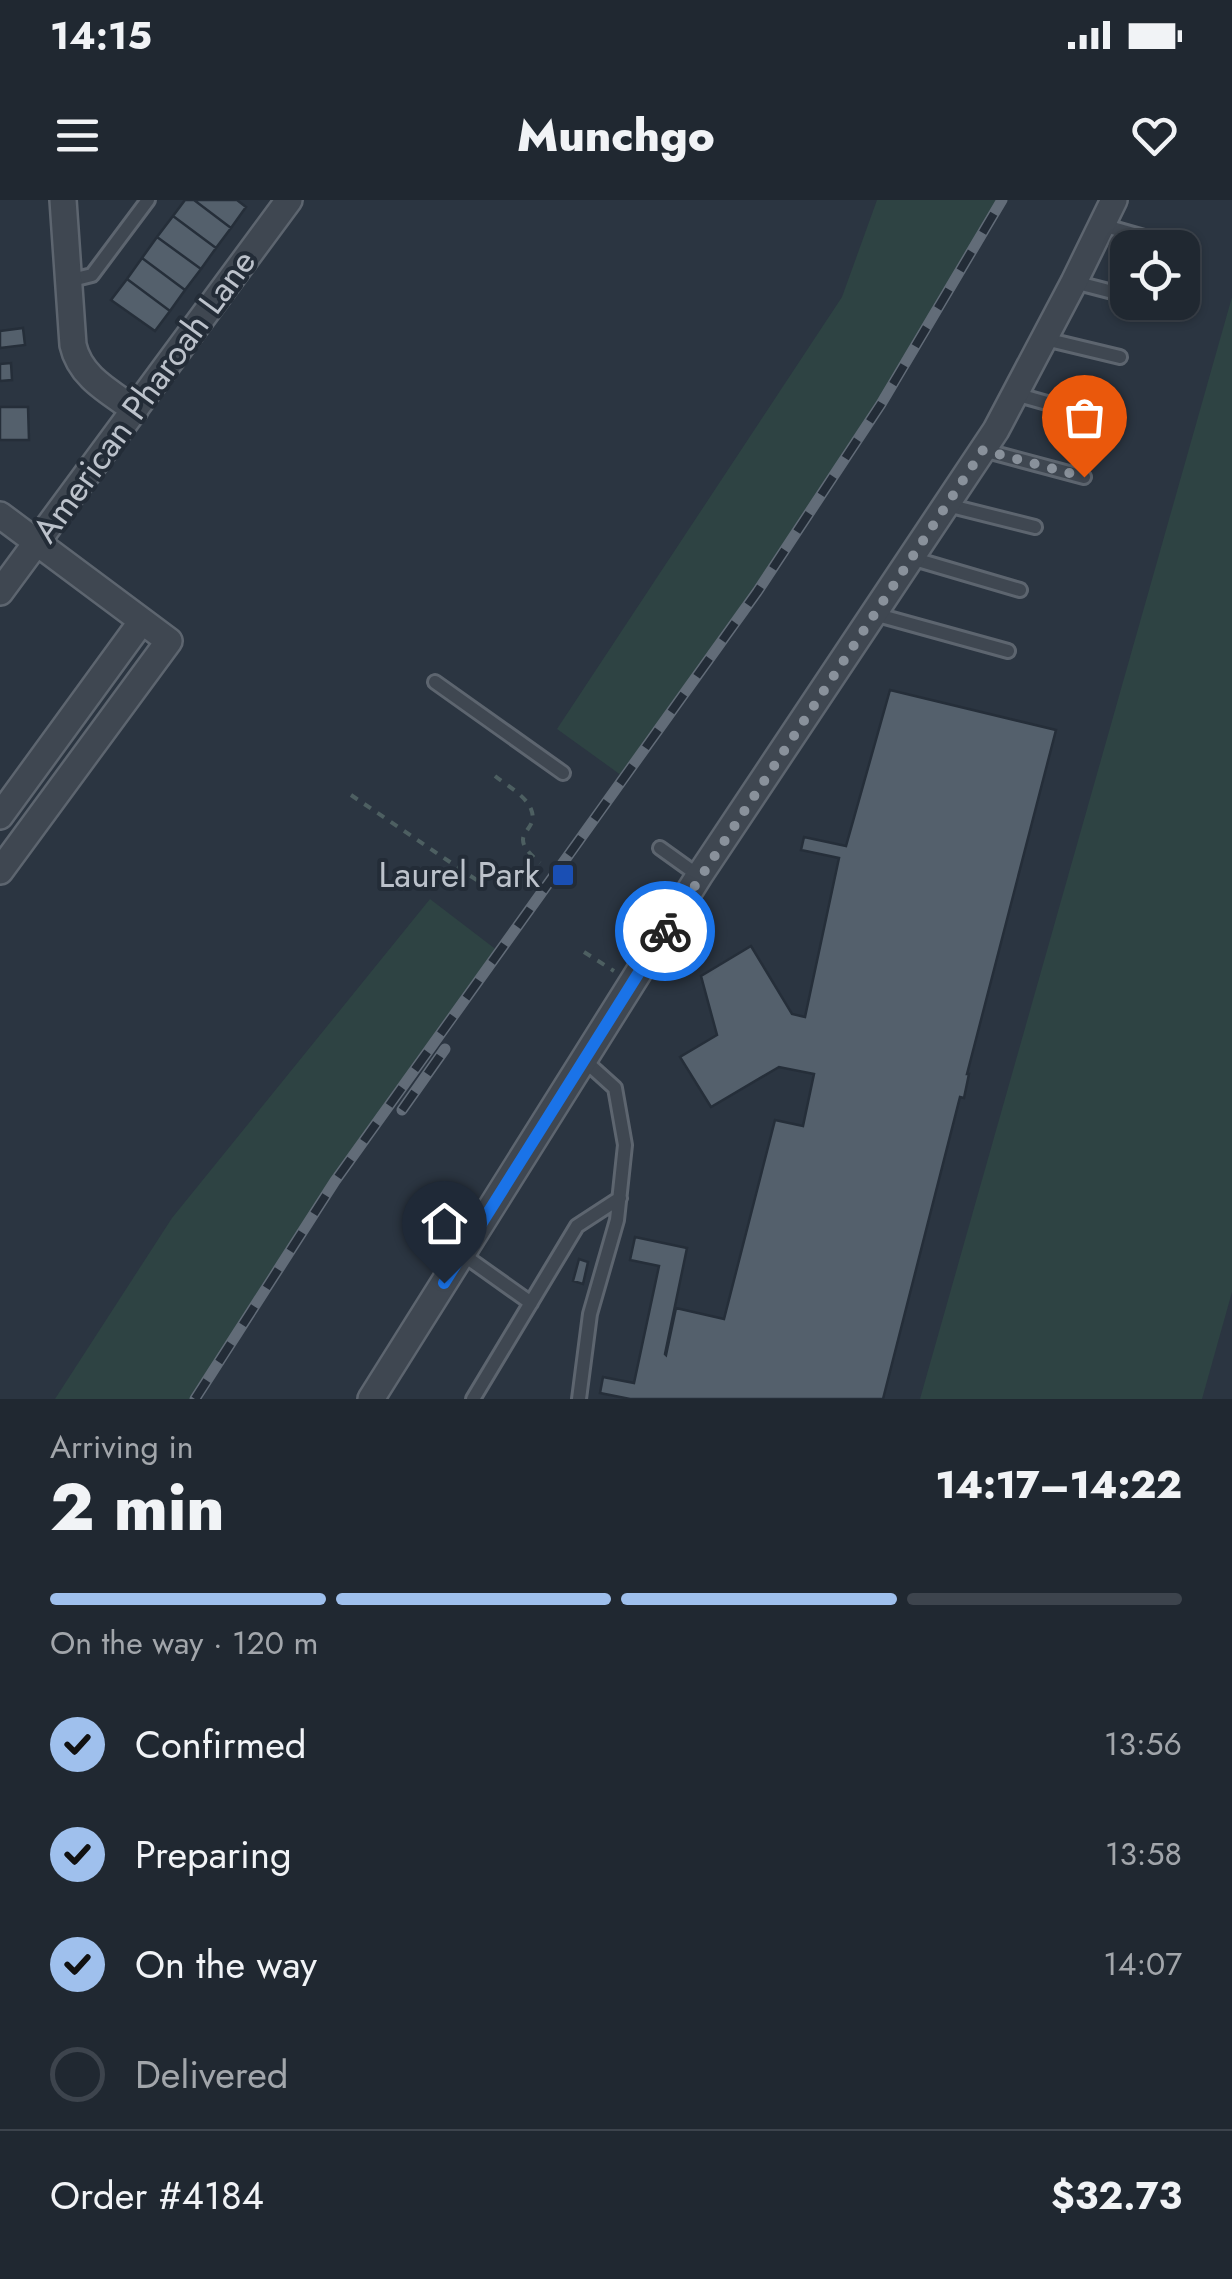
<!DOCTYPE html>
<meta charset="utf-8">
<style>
body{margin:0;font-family:Jost,sans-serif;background:#2d343d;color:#f1f3f6;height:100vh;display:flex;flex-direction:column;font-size:38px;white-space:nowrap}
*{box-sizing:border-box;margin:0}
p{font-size:32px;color:#a2a6ab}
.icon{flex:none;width:55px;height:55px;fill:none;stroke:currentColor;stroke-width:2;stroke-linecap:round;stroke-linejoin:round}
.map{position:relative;height:1199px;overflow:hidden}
.side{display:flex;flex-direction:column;background:#202831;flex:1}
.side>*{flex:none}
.controls{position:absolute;left:1110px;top:30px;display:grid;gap:20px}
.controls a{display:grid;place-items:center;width:90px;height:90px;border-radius:20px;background:#202831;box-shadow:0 2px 8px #0004,0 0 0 2px #3d444d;font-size:50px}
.pin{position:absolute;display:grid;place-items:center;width:85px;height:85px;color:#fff;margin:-102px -42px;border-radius:50% 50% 50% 0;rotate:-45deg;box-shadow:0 0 10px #0007}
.pin .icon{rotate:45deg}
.courier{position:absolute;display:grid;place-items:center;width:100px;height:100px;margin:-50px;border:8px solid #1a73e8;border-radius:50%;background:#fff;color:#222;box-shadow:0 2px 12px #0007}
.overview em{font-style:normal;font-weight:800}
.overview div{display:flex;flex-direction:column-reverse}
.overview{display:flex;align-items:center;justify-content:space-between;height:170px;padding:0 50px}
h1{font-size:65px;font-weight:800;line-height:75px}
.bar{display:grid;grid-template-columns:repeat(4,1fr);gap:15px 10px;align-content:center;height:120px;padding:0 50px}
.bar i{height:12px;border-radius:8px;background:#3d444d}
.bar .on{background:#9fc0ed}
.bar p{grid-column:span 4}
.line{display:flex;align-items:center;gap:25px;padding:0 50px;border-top:2px solid #3d444d}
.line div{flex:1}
ol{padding:0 50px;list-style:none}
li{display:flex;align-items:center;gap:30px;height:110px}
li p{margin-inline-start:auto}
li .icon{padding:10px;border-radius:50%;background:#9fc0ed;color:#111;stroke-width:4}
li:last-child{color:#a2a6ab}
li i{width:55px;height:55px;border:5px solid #3d444d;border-radius:50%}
.status{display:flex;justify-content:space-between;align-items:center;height:70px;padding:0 50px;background:#202831;direction:ltr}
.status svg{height:28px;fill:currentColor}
header{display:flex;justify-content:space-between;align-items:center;height:130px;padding:0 50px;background:#202831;font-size:45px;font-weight:800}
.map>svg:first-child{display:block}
.green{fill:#2e4343}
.building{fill:#54606c;stroke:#252e39;stroke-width:2.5}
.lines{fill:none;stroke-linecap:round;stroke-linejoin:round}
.lane-casing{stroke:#5d656f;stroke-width:18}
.street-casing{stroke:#5d656f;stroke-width:30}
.path{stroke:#4d5f61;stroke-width:4;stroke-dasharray:8 8;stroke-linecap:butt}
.lane{stroke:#3f4751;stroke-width:12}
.street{stroke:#3f4751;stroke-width:25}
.rail-casing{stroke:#626c78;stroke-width:11}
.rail{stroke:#232c37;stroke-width:8;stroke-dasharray:22;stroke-linecap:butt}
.done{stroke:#89919b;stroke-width:10;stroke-dasharray:0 18}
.route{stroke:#1a73e8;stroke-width:12}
.transit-dot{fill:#1a4fb4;stroke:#232c37;stroke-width:4}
.labels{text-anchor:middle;stroke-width:8;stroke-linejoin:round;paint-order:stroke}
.street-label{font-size:35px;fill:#bcc2cb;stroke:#232c37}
.poi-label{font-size:35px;fill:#bcc2cb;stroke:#232c37;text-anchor:end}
</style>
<div class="status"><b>14:15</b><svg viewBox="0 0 49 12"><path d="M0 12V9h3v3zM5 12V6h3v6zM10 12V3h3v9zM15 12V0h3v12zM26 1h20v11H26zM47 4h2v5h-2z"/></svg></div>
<header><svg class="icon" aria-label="menu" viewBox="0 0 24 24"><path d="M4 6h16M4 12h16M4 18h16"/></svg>Munchgo<svg class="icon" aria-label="heart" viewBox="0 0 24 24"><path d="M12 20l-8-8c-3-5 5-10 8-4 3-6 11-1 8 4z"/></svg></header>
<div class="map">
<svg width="1232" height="1199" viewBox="0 0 1232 1199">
<rect width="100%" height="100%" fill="#2b3541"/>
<!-- green -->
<path class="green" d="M877,0h125l-121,204 -124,188 -132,186 -68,-49 285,-432z
M1232,97v995l-30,107h-282z
M430,699l68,52 -163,230 -140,218h-140l117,-181z"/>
<!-- building -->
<path class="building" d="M185,0h9l37,28 -15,20 -43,-32z
M194,0h43l9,7 -15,21z
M173,16l43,32 -15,21 -44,-32z
M157,37l44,32 -16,21 -43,-32z
M142,58l43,32 -15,21 -43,-32z
M127,79l43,32 -15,20 -44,-31z
M23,128l2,17 -25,3v-17z
M11,163l1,17 -12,1v-17z
M0,207h28l1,33h-29z
M890,490l166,40 -89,344h2l-5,24 -4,-1 -77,302h-253l-30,-6 3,-16 31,6 25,-117 -29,-6 5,-23 52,11 -22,106 1,1 10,-47 48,11 51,-199 28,6 11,-52 -35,-7 -68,40 -31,-50 37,-22 -16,-59 50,-30 41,68 13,3 34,-159 -38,-8 3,-13 42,9z
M579,1059l9,3 -5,22 -10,-3z"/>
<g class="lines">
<!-- lane casing -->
<g class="lane-casing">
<path id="lane" d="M1102,25l42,12
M68,81l24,-6 56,-75
M1074,82l54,14
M1045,139l75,18
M1015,194l92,26
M983,250l101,27
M947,305l88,22
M911,358l109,32
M874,414l134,37
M435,482l128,91
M660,648l39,28
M462,1054l69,49
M473,1199l104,-173 43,-28
M579,1199l11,-85 27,-94 8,-75 -10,-57 -31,-28"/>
</g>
<!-- street casing -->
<g class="street-casing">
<path id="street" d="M63,0l10,145c7,32 37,47 62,65
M0,315l169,126 -169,230
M0,392l289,-392
M0,616l142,-195
M371,1199l328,-523 297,-446 78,-148 40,-82"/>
</g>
<!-- path -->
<path class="path" d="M495,576c11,9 30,19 36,33 10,25 -29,22 9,54
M351,595l130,88
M584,752l30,19"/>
<!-- lane -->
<use href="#lane" class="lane"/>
<!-- street -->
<use href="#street" class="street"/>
<!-- rail casing -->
<g class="rail-casing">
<path id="rail" d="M402,910l43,-61
M195,1199l140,-218 422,-589 124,-188 121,-204"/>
</g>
<!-- rail -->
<use href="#rail" class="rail"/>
</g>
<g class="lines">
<!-- done -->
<path class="done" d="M665,731l318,-481 101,27"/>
<!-- route -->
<path class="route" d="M444,1083l221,-352"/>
</g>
<!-- markers -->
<rect class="transit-dot" x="551" y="663" width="24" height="24" rx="5"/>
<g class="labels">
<!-- street labels -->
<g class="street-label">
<text transform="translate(144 196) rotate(-54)" y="12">American Pharoah Lane</text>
</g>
<!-- poi labels -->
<g class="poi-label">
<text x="540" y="687">Laurel Park</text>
</g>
</g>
</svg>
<div class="controls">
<a><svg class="icon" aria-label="locate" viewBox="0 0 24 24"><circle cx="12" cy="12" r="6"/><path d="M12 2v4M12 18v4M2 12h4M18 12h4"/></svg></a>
</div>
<div class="pin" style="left:1084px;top:277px;background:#ea580c"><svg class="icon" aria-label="bag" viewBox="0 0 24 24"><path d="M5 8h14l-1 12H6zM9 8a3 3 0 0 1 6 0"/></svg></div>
<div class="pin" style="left:444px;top:1083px;background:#1f2937"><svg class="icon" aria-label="home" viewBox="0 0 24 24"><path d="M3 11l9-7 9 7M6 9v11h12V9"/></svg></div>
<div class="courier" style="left:665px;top:731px"><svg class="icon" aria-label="bike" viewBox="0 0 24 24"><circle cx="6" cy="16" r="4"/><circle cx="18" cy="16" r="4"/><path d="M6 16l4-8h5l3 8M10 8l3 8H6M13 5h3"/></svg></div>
</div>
<section class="side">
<div class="overview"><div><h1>2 min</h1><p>Arriving in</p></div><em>14:17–14:22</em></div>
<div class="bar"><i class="on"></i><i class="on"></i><i class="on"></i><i></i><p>On the way · 120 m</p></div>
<ol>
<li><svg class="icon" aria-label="check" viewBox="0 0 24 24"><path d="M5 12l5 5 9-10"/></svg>Confirmed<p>13:56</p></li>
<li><svg class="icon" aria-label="check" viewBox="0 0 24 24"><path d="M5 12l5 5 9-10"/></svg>Preparing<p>13:58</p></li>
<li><svg class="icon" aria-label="check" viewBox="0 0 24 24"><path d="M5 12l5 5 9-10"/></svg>On the way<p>14:07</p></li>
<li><i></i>Delivered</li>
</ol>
<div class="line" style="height:130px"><div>Order #4184</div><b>$32.73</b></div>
</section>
